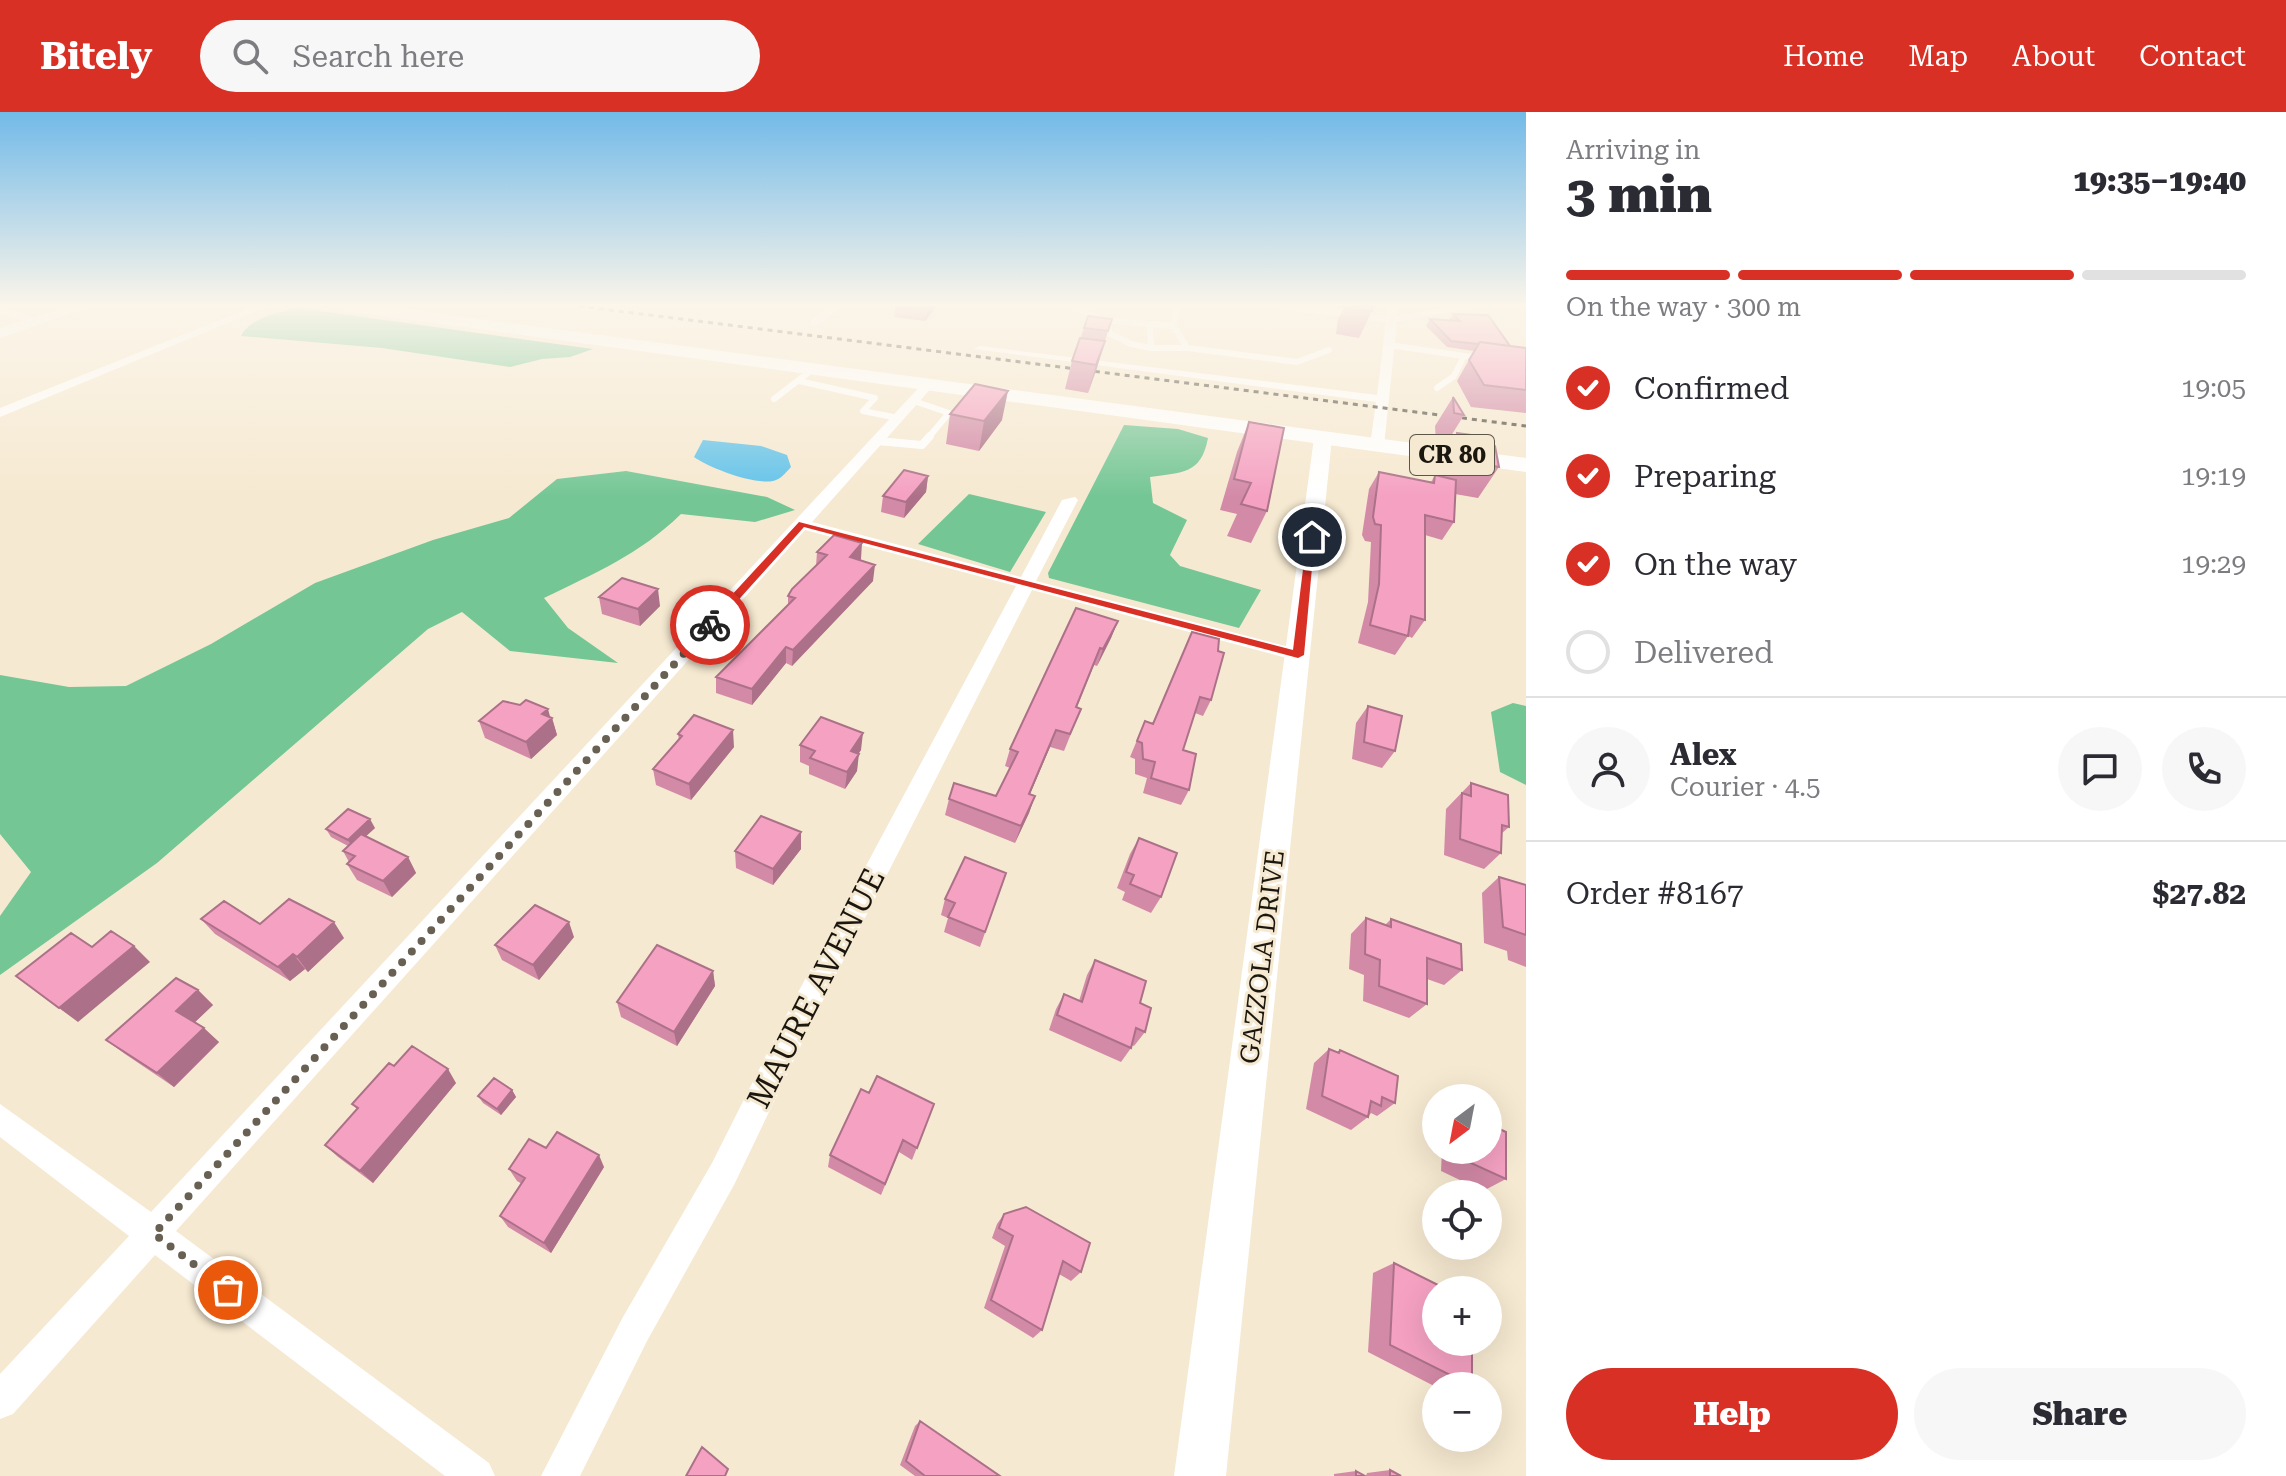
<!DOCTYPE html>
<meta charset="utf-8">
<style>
body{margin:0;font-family:"Roboto Serif",serif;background:#f7f7f7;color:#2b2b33;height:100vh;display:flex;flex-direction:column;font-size:30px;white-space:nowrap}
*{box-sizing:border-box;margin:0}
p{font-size:26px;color:#7c7c81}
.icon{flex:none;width:44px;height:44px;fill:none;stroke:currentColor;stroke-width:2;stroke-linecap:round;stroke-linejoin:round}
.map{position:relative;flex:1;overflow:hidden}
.panel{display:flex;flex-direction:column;background:#fff;width:760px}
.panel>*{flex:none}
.needle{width:52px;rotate:212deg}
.tools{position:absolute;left:1422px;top:972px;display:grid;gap:16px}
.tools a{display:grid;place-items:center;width:80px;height:80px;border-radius:50%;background:#fff;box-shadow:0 8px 32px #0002;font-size:40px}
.pin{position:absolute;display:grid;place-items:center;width:68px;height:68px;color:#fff;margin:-34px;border:4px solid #fff;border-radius:50%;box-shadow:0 2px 8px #0007}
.courier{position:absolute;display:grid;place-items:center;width:80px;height:80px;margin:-40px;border:6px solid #d93025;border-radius:50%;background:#fff;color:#222;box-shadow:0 2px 10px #0007}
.summary em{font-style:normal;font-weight:800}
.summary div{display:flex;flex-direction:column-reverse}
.summary{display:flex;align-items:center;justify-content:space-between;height:136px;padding:0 40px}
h1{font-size:52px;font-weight:800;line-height:60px}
.bar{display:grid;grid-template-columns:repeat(4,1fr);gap:12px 8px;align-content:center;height:96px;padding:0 40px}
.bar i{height:10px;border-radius:6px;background:#e1e1e2}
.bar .on{background:#d93025}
.bar p{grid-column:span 4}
.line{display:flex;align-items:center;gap:20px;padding:0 40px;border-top:2px solid #e1e1e2}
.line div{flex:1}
.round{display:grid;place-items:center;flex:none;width:84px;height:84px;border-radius:42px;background:#f7f7f7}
ol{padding:0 40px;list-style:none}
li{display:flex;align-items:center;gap:24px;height:88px}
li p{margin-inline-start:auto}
li .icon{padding:8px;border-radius:50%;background:#d93025;color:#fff;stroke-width:4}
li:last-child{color:#7c7c81}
li i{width:44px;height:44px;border:4px solid #e1e1e2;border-radius:50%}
.button{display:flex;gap:16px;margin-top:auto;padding:16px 40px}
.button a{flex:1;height:92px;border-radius:48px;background:#d93025;color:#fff;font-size:32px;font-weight:800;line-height:92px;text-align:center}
.button a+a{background:#f7f7f7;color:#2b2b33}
header{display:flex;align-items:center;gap:48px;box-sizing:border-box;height:112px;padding:0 40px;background:#d93025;color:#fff}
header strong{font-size:38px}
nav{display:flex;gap:44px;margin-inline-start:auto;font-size:28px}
.search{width:560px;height:72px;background:#f7f7f7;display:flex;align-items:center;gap:20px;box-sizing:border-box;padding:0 28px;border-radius:44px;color:#7c7c81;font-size:30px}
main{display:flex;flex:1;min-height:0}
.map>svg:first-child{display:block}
.forest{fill:#74c695}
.water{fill:#61c2e9}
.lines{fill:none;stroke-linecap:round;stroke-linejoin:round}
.lane-far1{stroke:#fff;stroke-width:6}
.lane{stroke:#fff;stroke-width:8}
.street{fill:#fff;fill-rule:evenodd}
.secondary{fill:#fff;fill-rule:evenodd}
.primary{fill:#fff;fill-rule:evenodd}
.rail{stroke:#4d463b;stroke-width:3;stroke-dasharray:5 5;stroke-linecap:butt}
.wall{fill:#d38aa7}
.shaded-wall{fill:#ac7188}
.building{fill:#f5a1c2;stroke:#ac7188;stroke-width:2}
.route{fill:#d93025}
.done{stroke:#686052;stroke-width:8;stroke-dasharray:0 14.4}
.labels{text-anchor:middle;stroke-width:6;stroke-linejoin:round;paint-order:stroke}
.shield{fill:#f6e9d1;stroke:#5d5548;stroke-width:2}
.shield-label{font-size:24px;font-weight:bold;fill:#1b160e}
.street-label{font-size:26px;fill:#1b160e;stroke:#f6e9d1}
.near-street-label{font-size:32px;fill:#1b160e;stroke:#f6e9d1}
</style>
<header>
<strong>Bitely</strong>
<div class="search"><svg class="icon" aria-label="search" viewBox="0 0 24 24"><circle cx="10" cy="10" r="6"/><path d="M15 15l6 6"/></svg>Search here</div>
<nav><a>Home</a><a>Map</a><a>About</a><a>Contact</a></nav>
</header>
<main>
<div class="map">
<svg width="1526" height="1364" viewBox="0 0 1526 1364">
<rect width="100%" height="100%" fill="#f6e9d1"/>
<!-- forest -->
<path class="forest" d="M298,196l295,41 -23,8 -28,2 -32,8 -128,-19 -141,-12c9,-18 38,-24 57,-28z
M1124,313l54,4 30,9c-7,37 -26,34 -58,39l3,26 34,17 -17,35 10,11 81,24 -22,38 -190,-50 -1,-5z
M626,359l141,26 28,13 -40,12 -74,-8c-42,41 -86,59 -137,84l24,30 50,35 -108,-12 -48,-39 -34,17 -271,234 -157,112v-59l31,-44 -31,-38v-159l69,12 57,-1 85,-42 104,-61 118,-43 76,-22 48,-39z
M969,382l77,18 -36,60 -92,-28z
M1513,591l13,3v79l-26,-13 -9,-60z"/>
<!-- water -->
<path class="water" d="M703,328l58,6 26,9 4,12c-4,4 -9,11 -15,13 -17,7 -67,-12 -82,-23z"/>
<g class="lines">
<!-- lane-far1 -->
<path class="lane-far1" d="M1072,194l31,14 71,6 3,-20
M1283,194l109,14
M1108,208l1,13 22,11 20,4h36
M1150,212l1,24
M1174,214l13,22 110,14 32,-12
M1389,233l95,14
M799,269l76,17 -12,13 35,7
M1437,276l17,-12 10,-20
M774,287l39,-30
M914,289l35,12 -21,25"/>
<!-- lane -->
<path class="lane" d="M878,329l44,4 8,-9"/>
<!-- street -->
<path class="street" d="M255,194h13l-268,111v-9z
M831,194h11l-24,19h-8v-4z
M1388,194h10l-1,10 62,-10h22l-84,16 -13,124 -7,4 -7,-4 6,-44 -402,-53 6,-3 397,49z
M0,196l42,11 1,2 -5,3 -38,-10z
M924,270l10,3 -122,137 209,55 41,-77 13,-3 3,3 -42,81 269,70 2,4 -9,6 -266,-71 -218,428 -80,167 -87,156 -67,135h-39l82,-159 89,-154 82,-163 222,-414 -211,-56 -629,701 313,232 6,13h-50l-290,-221 -142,159 -13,5v-45l129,-138 -129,-99v-33l151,108z"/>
<!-- secondary -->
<path class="secondary" d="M70,194h21l-91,32v-10z
M1323,320l9,6 -106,1038h-52l140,-1038z"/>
<!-- primary -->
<path class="primary" d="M339,194h42l1145,152v14l-1179,-161z"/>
<!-- rail -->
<path class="rail" d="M579,194l947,120"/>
</g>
<!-- wall -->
<path class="wall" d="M895,194h42l-12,15 -31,-4z
M1340,194h33l-1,5 -13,27 -23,-4 2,-15 6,-11 -4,-1z
M1453,202l57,32 16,2v65l-55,-6 -14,-26 17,-30 -27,-4 -21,-21 4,-7 19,1z
M1112,207l-24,74 -23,-4 7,-28 12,-33z
M1453,285l11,18 -18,29 -10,-1 -1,-17z
M950,302l52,6 -23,31 -33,-7z
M1249,310l18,89 -16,32 -24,-7 10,-22 -17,-4 17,-58z
M1457,321l42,34 -21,31 -23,-4 -1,28 -12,18 -17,-5v85l-13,18 -4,-2 -13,19 -37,-12 10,-41 3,-60 -6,-1 -3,-6 7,-46 10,-17 52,10 4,-7 4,1 -1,-13z
M928,364l-2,16 -22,26 -23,-6 2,-16z
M817,440l44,7 -1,1 13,21 -81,85 -6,-3 -34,42 -36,-12v-16l72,-72v-9l28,-30z
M599,485l61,9 -20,20 -38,-12z
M1118,509l-7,17 -14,28 -3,-1 -17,42 4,2 -17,42 -14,-4 -20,47 5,2 -6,17 -14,30 -70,-28 4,-16 47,-3 14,-28 -5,-2 5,-17z
M1192,520l19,68 -8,16 -8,-3 -12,37 6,40 -8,15 -38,-12 4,-15 -12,-4v-15l-5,-2 15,-36 8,2z
M1368,594l27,45 -13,17 -30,-9 4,-36z
M550,605l2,1 5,17 -26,24 -46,-21 -6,-17z
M678,622l56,13 -43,53 -35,-15 -3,-16 26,-29z
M800,633l61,5 -3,4 -1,17 -12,18 -36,-15v-8l-9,-4z
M1471,671l38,44 -8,7v19l-17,16 -40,-14 2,-46z
M375,716l-9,8 42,21 8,16 -24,24 -35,-17 -10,-16 2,-2 -6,-11 5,-5 -17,-9 -5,-8z
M1139,726l22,59 -10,16 -29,-13 3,-8 -8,-4 13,-34z
M801,737l-28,36 -37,-17 -1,-17z
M1006,761l-26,74 -36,-15 4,-14 -7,-3 4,-16z
M1499,765l27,8v82l-18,-7 -1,-9 -23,-8 -2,-50z
M1366,806l19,7 6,-6 71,51 -18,15 -17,-6v25l-18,14 -46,-17 1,-26 -15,-6 2,-35z
M201,807l59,5 84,14 -36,34 -3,-3 -15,12 -75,-47z
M574,825l-35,43 -37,-20 -7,-15z
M1095,848l45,43 5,29 -11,14 -2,-1 -1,3 -10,14 -72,-32 7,-21 8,-15 15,7 8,-26z
M713,859l2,15 -38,60 -56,-29 -4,-15z
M198,878l15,15 -18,17 24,20 -45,45 -49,-33 -19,-14z
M1329,937l8,3 3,-2 55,53 -18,13 -6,-3 -3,4 -17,13 -45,-21 8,-46z
M394,954l62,17 -83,100 -35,-26 -13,-12 32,-36 -5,-5z
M512,978l4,7 -15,18 -18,-12 -5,-7z
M869,981l65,11 -22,56 -13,-8 -18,43 -53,-28 2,-12z
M546,1036l58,19 -53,86 -43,-26 -8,-11 22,-32 -5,-3 -8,-12z
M1442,1038h46l18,29 -23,12 -42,-20z
M1004,1102l77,58 -10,9 -12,-7 -17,56 -9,8 -49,-30 21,-62 -13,-8 5,-14z
M1394,1151l78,123h-36v1l-68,-35 5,-79z
M920,1309l80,55h-85l-15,-11 15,-39z
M1390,1358l11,6h-35l1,-3z
M1356,1359l9,5h-31v-2z"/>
<!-- shaded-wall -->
<path class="shaded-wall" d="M928,194h9l-12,15z
M1105,229l-8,27 -9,25 8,-28z
M1008,279l-6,29 -23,31 5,-30z
M928,364l-2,16 -22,26 2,-16z
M862,431l-1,16 -12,14 1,-16z
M875,453l-2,16 -81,85 1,-16z
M658,477l2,17 -20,20 -2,-17z
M1118,509l-7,17 -14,28 6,-17z
M786,535v16l-34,42v-16z
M548,597l3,11 1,-2 5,17 -26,24 -5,-17 16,-28z
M733,618l1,17 -43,53 -2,-16z
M1056,618l-6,17 -27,63 6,-16z
M863,621l-2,17 -12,18 2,-17z
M859,642l-2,17 -12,18 2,-17z
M1035,684l-6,17 -14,30 6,-17z
M370,707l5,9 -22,20 -5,-8z
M801,720v17l-28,36v-16z
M408,745l8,16 -24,24 -9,-16z
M334,810l10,16 -36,34 -11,-15z
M569,810l5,15 -35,43 -6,-15z
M134,834l16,16 -72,60 -19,-14z
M293,842l12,15 -15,12 -12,-14z
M713,859l2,15 -38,60 -3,-14z
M198,878l15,15 -21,20 -16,-14z
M204,916l15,14 -45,45 -17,-14z
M448,957l8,14 -83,100 -13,-12z
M512,978l4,7 -15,18 -4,-6z
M599,1043l5,12 -53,86 -7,-10z"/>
<!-- building -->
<path class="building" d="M1349,194h24l-1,5 -23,-3z
M1453,202l35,1 22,31 -30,-4 -2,2 -27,-3 -21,-22 30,2z
M1088,204l24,3 -4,12 -24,-3z
M1080,226l25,3 -9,24 -24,-4z
M1480,230l46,6v42l-42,-5 -15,-25z
M975,272l33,7 -24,30 -34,-7z
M1453,285l11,18 -10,-2z
M1249,310l35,6 -17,83 -26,-7 10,-21 -17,-4z
M1457,321l21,3 5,8 12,2 4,21 -39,-7z
M904,358l24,6 -22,26 -23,-6z
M1379,360l55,11 1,-8 21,5 -2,42 -29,-7v105l-14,-4 -3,20 -38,-11 9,-41 2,-59 -6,-1 -2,-7z
M834,423l28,8 -12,14 25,8 -82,85 -7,-3 -34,42 -36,-12 79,-79 -7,-2 4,-7 35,-34 -10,-3z
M622,466l36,11 -20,20 -39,-12z
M1076,496l42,13 -15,28 -3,-1 -24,59 5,2 -11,25 -14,-4 -27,64 6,2 -14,30 -72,-27 5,-16 42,13 22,-44 -8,-3z
M1192,520l27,7 -1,12 6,2 -13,47 -11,-3 -17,53 13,4 -7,36 -38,-12 4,-16 -12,-3 -1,-16 -5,-2 8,-20 8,3z
M526,588l22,9 -6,5 10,4 -26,24 -47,-21 24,-20 17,4z
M1368,594l34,10 -7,35 -31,-9z
M694,603l39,15 -44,54 -36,-15 29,-33 -4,-2z
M821,605l42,16 -12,18 8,3 -12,18 -37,-14 5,-7 -15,-6z
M1471,671l37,12 1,32 -7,-2 -1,28 -41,-14 2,-46 9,3z
M348,697l22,10 -22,21 -22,-11z
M761,704l40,16 -28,37 -38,-18z
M361,722l47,23 -25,24 -36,-17 8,-8 -12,-5z
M1139,726l38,15 -16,44 -31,-13 4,-9 -8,-3z
M965,745l41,16 -21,59 -37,-15 7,-14 -10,-4z
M1499,765l27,8v50l-23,-8z
M289,787l45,23 -37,35 -4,-3 -15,13 -77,-48 23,-18 36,23z
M535,793l34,17 -36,43 -38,-20z
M1366,806l25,9v-8l70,25 1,26 -35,-12v46l-48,-18 1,-26 -15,-6z
M111,819l23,15 -75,62 -43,-32 55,-43 21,14z
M657,833l56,26 -39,61 -57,-30z
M1095,848l51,21 -6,22 11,5 -6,24 -9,-4 -5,20 -74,-33 7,-21 18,8z
M176,866l22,12 -22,21 28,17 -47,45 -51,-33z
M412,934l36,23 -88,102 -35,-26 33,-37 -6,-4 37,-41 5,3z
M1329,937l10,4 1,-3 58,26 -3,27 -13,-6 -1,9 -10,-5 -3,16 -46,-21z
M877,964l57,28 -17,44 -14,-8 -18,44 -55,-29 31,-66 8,4z
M494,966l18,12 -15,19 -19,-13z
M1488,1012l18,8v47l-44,-20 1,-9h25z
M557,1020l42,23 -55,88 -44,-27 25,-38 -16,-9 20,-30 17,9z
M1026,1095l64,36 -9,29 -18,-11 -21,69 -51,-30 22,-64 -14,-8 5,-14z
M1394,1151l54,27h-12v52h36v44l-82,-41z
M920,1309l80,55h-75l-19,-15z
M702,1335l26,22 -3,7h-39z
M1390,1358l11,6h-11z
M1356,1359l9,5h-9z"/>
<!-- sky -->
<linearGradient id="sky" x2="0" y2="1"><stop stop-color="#72bae8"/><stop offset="0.5" stop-color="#fbf5ea"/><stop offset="1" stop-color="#fbf5ea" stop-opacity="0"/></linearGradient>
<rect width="1526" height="385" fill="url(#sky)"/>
<!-- route -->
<path class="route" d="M799,410l494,128 14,-113 8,-2 -11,120 -6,3 -494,-131 -90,100h-8v-4z"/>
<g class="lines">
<!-- done -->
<path class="done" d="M228,1178l-74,-56 556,-609"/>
</g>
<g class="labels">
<!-- shield labels -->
<rect class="shield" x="1410" y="323" width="84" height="40" rx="6"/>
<g class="shield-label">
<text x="1452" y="351">CR 80</text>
</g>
<!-- street labels -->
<g class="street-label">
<text transform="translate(1262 845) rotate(-83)" y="9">GAZZOLA DRIVE</text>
</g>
<!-- near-street labels -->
<g class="near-street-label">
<text transform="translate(816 876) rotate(-63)" y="11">MAURE AVENUE</text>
</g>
</g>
</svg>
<div class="tools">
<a><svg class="needle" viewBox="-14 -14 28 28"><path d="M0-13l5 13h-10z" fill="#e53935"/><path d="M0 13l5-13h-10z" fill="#7c7c81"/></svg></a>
<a><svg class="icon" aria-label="locate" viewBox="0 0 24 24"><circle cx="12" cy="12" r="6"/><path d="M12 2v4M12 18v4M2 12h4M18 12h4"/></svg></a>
<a>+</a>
<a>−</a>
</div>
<div class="pin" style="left:228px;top:1178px;background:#ea580c"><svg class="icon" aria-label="bag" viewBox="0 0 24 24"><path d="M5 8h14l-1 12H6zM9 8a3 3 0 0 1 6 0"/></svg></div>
<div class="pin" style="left:1312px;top:425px;background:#1f2937"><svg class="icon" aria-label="home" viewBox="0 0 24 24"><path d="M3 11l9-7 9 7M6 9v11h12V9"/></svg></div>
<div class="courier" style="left:710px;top:513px"><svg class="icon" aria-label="bike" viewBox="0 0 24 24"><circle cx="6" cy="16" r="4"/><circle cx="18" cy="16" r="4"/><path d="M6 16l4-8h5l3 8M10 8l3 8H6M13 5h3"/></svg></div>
</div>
<section class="panel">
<div class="summary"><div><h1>3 min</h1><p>Arriving in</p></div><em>19:35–19:40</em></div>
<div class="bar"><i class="on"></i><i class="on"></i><i class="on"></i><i></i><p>On the way · 300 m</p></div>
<ol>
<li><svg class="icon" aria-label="check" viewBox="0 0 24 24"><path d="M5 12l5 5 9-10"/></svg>Confirmed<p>19:05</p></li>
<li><svg class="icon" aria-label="check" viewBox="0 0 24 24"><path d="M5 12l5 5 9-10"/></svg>Preparing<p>19:19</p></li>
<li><svg class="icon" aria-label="check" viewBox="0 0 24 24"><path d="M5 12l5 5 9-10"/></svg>On the way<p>19:29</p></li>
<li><i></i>Delivered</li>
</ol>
<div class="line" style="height:144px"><a class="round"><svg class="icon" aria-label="person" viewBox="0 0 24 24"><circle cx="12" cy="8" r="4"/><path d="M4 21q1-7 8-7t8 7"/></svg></a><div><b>Alex</b><p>Courier · 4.5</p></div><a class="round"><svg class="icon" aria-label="chat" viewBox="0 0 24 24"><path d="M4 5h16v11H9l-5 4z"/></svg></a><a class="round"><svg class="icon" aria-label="phone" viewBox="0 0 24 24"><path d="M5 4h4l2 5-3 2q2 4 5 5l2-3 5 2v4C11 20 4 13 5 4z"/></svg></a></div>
<div class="line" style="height:104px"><div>Order #8167</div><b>$27.82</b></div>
<div class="button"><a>Help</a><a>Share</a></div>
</section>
</main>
